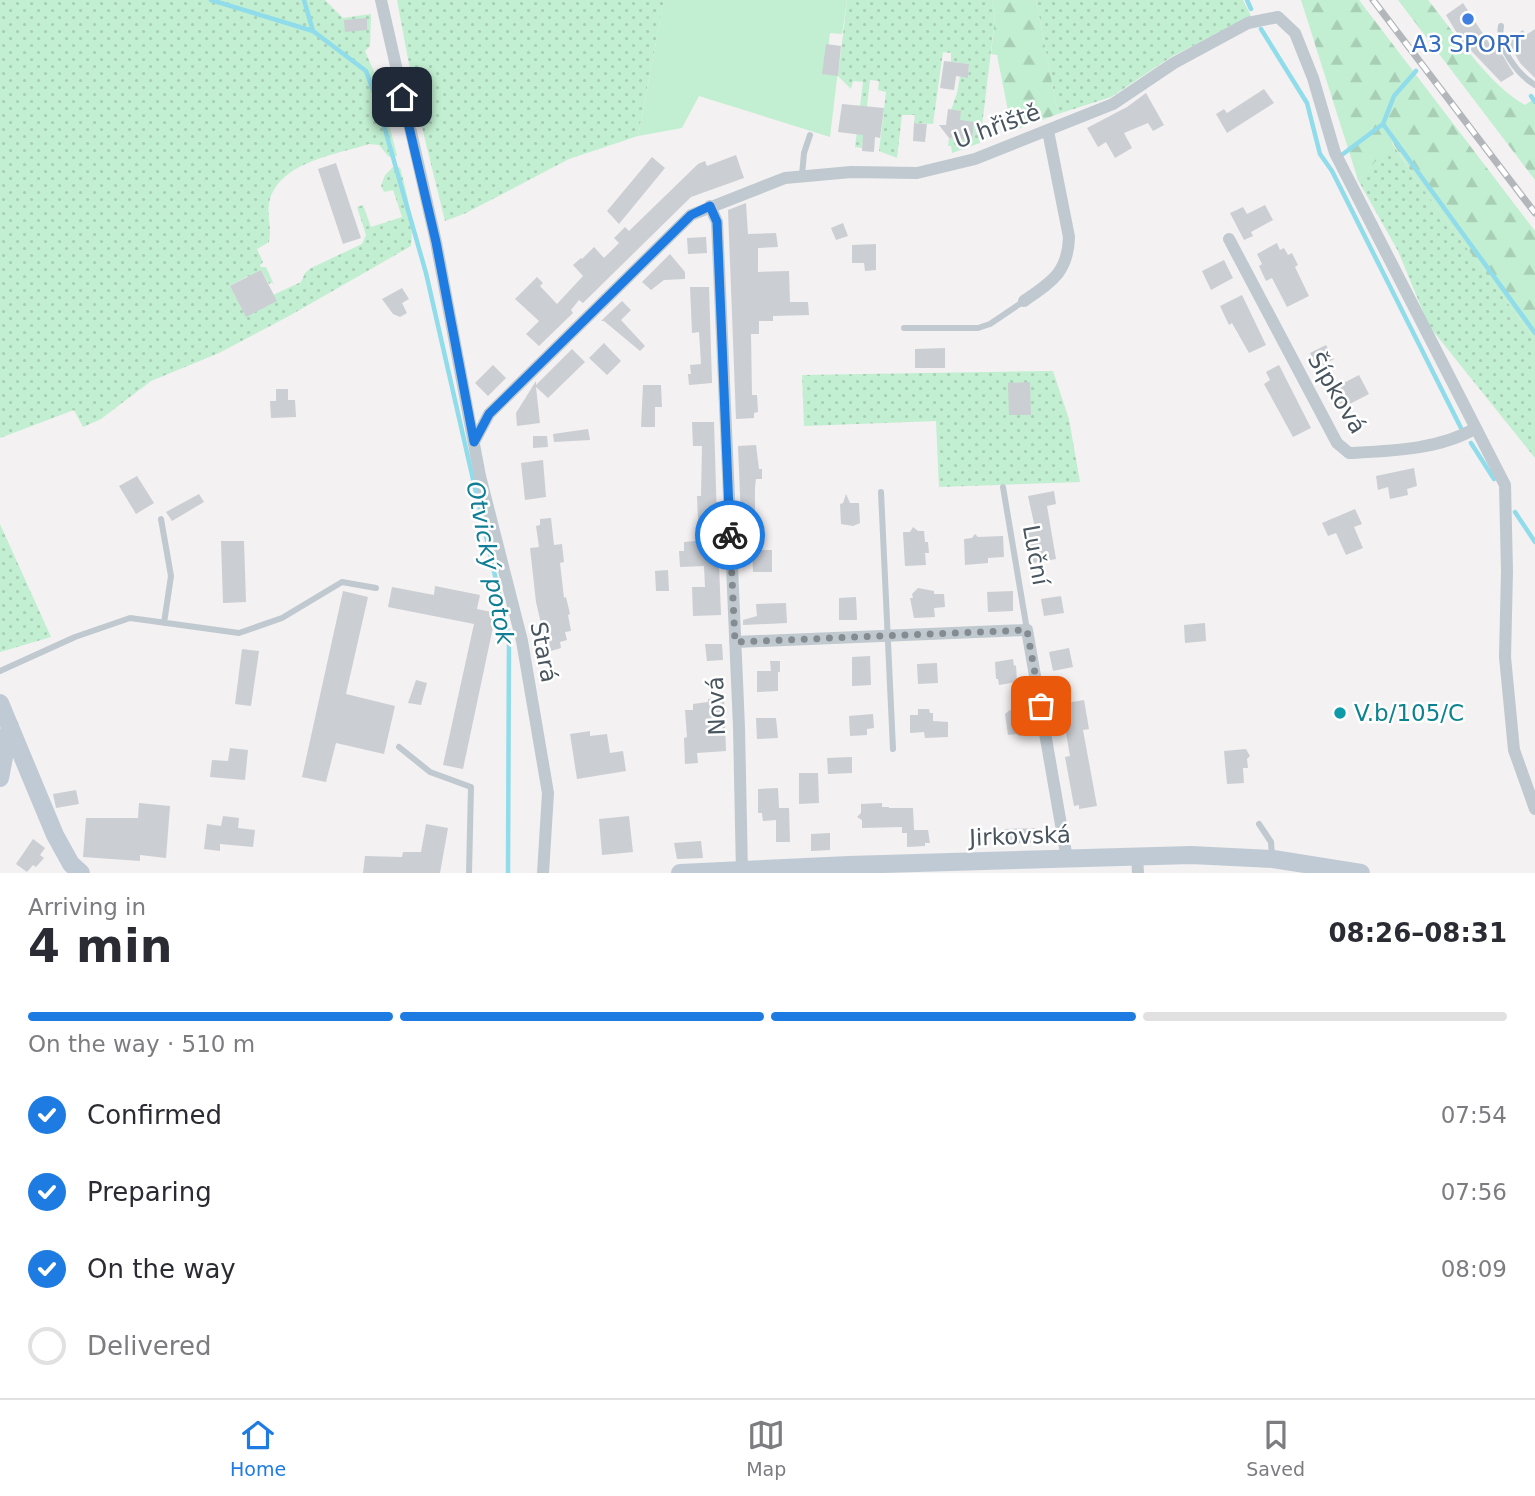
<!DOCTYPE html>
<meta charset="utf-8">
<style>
body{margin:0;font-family:"DejaVu Sans",sans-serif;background:#f2f2f3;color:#2b2b33;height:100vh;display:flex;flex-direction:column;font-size:26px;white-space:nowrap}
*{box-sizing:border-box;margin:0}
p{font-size:23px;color:#7c7c81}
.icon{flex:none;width:38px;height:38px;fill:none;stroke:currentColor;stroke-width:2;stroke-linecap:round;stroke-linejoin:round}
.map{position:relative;height:873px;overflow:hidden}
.panel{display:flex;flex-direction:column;background:#fff;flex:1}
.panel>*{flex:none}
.pin{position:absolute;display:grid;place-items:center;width:60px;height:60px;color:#fff;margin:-30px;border-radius:14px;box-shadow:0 4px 10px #0006}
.courier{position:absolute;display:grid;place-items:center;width:70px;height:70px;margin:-35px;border:5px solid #1d7be1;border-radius:50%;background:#fff;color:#222;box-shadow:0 2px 9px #0007}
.head em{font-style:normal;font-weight:700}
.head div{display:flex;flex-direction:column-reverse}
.head{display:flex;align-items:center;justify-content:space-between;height:119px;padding:0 28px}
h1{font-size:46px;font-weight:700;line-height:52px}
.bar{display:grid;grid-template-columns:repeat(4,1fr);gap:10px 7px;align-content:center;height:84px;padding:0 28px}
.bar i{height:9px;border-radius:5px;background:#e1e1e2}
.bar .active{background:#1d7be1}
.bar p{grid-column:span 4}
ol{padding:0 28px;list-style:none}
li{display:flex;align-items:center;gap:21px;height:77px}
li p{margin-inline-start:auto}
li .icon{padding:7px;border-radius:50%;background:#1d7be1;color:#fff;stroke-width:4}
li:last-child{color:#7c7c81}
li i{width:38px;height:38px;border:4px solid #e1e1e2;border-radius:50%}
.menu{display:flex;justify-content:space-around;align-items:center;height:98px;border-top:2px solid #e1e1e2;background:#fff;font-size:19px;color:#7c7c81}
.menu a{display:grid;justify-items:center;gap:4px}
.menu .active{color:#1d7be1}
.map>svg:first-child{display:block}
.grass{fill:url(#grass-dots)}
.forest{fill:url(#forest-firs)}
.park{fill:#c2efd1}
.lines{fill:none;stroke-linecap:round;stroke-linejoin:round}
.stream{stroke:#90dceb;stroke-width:4.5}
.building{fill:#cbced3}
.lane{stroke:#bfc9cf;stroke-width:6}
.street{stroke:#bfc9cf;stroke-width:12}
.secondary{stroke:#c0cad4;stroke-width:18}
.rail-casing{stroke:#b3b7bb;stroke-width:7}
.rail{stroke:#fff;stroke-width:4.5;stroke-dasharray:13;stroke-linecap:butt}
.done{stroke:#848c91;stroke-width:7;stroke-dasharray:0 12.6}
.route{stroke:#1d7be1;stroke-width:9}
.shop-dot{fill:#3f7fe0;stroke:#fff;stroke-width:2.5}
.culture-dot{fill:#0f9aa8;stroke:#fff;stroke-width:2.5}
.labels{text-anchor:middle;stroke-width:5;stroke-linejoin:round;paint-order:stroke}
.shop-label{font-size:23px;fill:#366cbe;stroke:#fff}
.street-label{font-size:23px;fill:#49555e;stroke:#fff}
.culture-label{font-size:23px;fill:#0d838f;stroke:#fff;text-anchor:start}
.water-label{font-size:24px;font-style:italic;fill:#107e94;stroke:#fff}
</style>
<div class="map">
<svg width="1535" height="873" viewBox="0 0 1535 873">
<defs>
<pattern id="grass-dots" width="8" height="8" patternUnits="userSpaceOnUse" patternTransform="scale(1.75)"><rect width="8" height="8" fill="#c2efd1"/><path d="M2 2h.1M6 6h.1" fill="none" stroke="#a8cfb6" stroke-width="1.8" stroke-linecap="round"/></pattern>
<pattern id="forest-firs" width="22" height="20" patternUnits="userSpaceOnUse" patternTransform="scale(1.75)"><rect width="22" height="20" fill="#c2efd1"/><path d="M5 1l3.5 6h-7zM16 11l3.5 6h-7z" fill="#a8cfb6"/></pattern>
</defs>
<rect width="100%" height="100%" fill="#f3f1f1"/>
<!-- grass -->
<path class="grass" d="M0,0h325l18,18 28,-4 -1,32 -5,5 14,32 18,73 -8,1 -10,-12 -10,-1c-34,11 -92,18 -100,60 -2,13 3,26 0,38l-12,7 6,13 -3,3 1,2h5l9,20 -3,-5 -3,2 -8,-14 -7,4v2l-4,2 -2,-2 -18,10 16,30 27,-21 28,-13 4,-9 6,-5 51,-24 4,-9 -9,-28 6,-2 8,22 31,-10 -9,-27 -9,2 -3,-6 4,-11 9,-9 1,3 5,-2c7,27 14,51 11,79l-122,70 -70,37 -68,28 -50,38 -18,8 -9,-17 -74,28z
M397,0h267l-26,136 -69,23 -103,54 -21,8 -28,-114z
M847,0h145l3,17 -15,126 -28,10 -1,-7h-3l1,-8 23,3 2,-18 -15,1 -8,-14 6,-17 3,-16h8l1,-13 -18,-2v-9l-8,-1 -10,72 -19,-1 1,-8h-13l-5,43 -18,-7 7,-59 -8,-2 1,-9 -9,-1 -8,68 -7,-1 8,-65 -10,-1 -2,8 -13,-13z
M1036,0h207l8,16 -80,41 -60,40 -53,17z
M1392,143l23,35 120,162v118l-106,-132 -31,-75 -40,-71z
M1053,371l16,48 11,63 -141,5 -3,-66 -132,5 -2,-51z
M0,524l51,113 -51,15z"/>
<!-- forest -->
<path class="forest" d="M992,0h44l22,114 -46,17 -15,-76 -6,-1 4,-37z
M1301,0h58l176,231v109l-120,-162 -22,-35 -35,37z
M1398,0h30c25,31 62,86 97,105l10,-7v82z"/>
<!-- park -->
<path class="park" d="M664,0h183l-5,34 -12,-1 -3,27 12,2 -9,75 -131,-41 -17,32 -44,8z"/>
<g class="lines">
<!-- stream -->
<path class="stream" d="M211,0l102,31
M304,0l9,31 53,40 10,27 50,175 83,364 -1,236
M1247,0l4,9
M1261,29l46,74 13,51 12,17 129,257
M1531,96l4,6
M1383,124l152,209
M1339,157l44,-33 11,-28 22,-25
M1471,443l23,36
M1515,512l20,30"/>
</g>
<!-- building -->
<path class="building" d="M1463,3l30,46 4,-3 17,28 -13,8 -40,-42 -15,-25z
M367,18v12l-22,2 -1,-12z
M1535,29v49l-15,-15 -13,-23 16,-10 3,5z
M826,44l15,2 -3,30 -16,-2z
M944,61l25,3 -1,14 -12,-2 -2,14 -14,-2z
M1264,89l10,14 -47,30 -11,-19 8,-5 3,4z
M1146,93l18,32 -11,6 -5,-8 -24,10 8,15 -17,10 -9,-16 -8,5 -11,-19 40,-21z
M842,104l42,4 -4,30 -5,-1 -1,15 -12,-1 1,-16 -25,-3z
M948,109l13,2 -1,9 14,2 -2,19 -23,-3 -10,-13h7z
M914,123l13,1 -2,18 -12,-1z
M736,155l8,23 -53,19 -108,106 -4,-3 -8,10 2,3 -34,33 -13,-12 13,-13 -24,-22 22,-22 6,6 -3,3 17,18 26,-28 -10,-11 8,-7 1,1 12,-12 10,11 15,-15 -5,-5 11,-11 4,4 69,-67 7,-3 2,5z
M652,157l13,11 -46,56 -12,-13z
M336,163l25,75 -18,6 -25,-75z
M746,203l2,31 28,-1 2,14 -20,1v24l31,-1 1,31h18l1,13 -36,1v5h-14v13h-8l1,61h5l1,17 -4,1v5l-18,1 -8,-209z
M1265,205l8,15 -22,12 2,4 -9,4 -14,-27 13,-6 4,7z
M843,223l5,13 -12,4 -5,-12z
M706,237l1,16 -19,1 -1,-16z
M1277,243l3,7 4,-2 4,7 4,-2 6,12 -3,2 14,29 -22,11 -15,-29 -6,3 -7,-15 3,-2 -5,-10z
M876,244v26l-11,1 -1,-8h-12v-18z
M670,254l15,18v7l-21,1 -13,10 -9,-8z
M1224,260l9,18 -22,12 -9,-19z
M261,270l16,31 -31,16 -16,-31z
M690,287h19l3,96 -23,2 -1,-11h3l-1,-9 11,-1 -2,-32 -7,1z
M402,288l7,11 -7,4 5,10 -7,4 -7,-3 -11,-15z
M1242,295l24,50 -17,8 -17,-30 -3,2 -9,-19z
M622,301l9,9 -10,10 24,26 -5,5 -36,-30h-3z
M604,343l17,18 -14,14 -18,-17z
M1326,345l8,14 -16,9 -8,-15z
M945,348v20h-30v-19z
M572,349l13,13 -37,36 -12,-11 4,36 -23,3 -1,-13 20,-32v4z
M493,365l13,13 -18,18 -13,-13z
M1279,365l32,63 -18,9 -29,-53 6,-4 -4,-8z
M1359,375l10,19 -27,14 -10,-19z
M1030,382l1,33h-22l-1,-32z
M643,385h18l1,22h-7v20h-14z
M276,389h12v11h7l1,17 -25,1 -1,-17h6z
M692,422h22l3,98h-19l-1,-24h4l1,-50h-9z
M588,429l2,11 -36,2 -1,-8z
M533,436h14l1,11 -15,1z
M756,445l3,24h3v10h-6l-1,8v24h-2v7l-12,1 -3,-73z
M543,460l3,37 -21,3 -4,-37z
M1414,468l3,18 -10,3 1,6 -18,4 -2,-12 -10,3 -2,-14z
M137,476l17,27 -18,11 -17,-28z
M1054,491l2,13 -9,2 9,53 -23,4 -6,-34 8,-1 -7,-32z
M199,494l5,8 -32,19 -6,-9z
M846,494l4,9h9l1,20 -7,3 -12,-2 -1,-20 3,-1z
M1355,509l7,15 -8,3 9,21 -17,7 -10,-22 -8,3 -6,-13z
M551,518l3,27 8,-1 2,18 -4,1 4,35 2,-1 4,17 -2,1 3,16 -6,1 2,8 -7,2 1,6 -10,3 -2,-7 -3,1 -10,-43 -6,-54 9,-1 -3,-21 4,-1v-6z
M913,527l5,4h6l1,11h3l1,11h-4l1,12 -21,1 -2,-34h7z
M975,534l3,3 25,-1 1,21 -16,1v5l-23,2 -1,-26 8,-1z
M718,539l3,76 -28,1 -1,-29h13l-1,-21 -24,1 -1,-16h5v-9z
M221,541h23l2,61 -23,1z
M752,550h20v22h-19z
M668,570l1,21h-13l-1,-20z
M435,586l45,9 -3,14 19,4 -33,156 -20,-4 31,-141 -86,-17 4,-20 42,8z
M918,588l16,3v3h10l1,13 -11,1 1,9 -21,1 -4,-20h3l-1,-4z
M343,591l25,6 -22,97 49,12 -11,48 -48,-11 -10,39 -24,-5z
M1013,591v20l-25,1 -1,-20z
M1061,596l3,17 -20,3 -3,-17z
M856,597l1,23h-18v-22z
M786,603l1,20 -44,2v-5l14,-4 -1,-12z
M1205,623l1,18 -21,2 -1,-18z
M705,644h17l1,16 -16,1z
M1069,648l4,19 -20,4 -4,-19z
M242,649l17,2 -8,55 -16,-2z
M870,656l1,29 -19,1v-29z
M1013,659l1,7 2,-1 1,17 -18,3 -1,-6h-2l-1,-17z
M770,661h10v11h-2v19l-21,1v-21h14z
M937,663l1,20 -20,1 -1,-20z
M416,680l11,3 -6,22 -13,-2z
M724,698l2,53 -29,2 1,10 -13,1 -1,-26 3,-1 -2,-27h8v-6l15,-2v-3z
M1084,700l5,29 -6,1 14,76 -18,3v-4l-5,1 -9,-49 5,-1 -4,-23h-3l-3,-17 8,-2 -2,-11z
M918,709h11l1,4h3v8l15,1v15l-23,1 -1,-6 -14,1v-18h8z
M1010,710l4,3 9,-2 3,21 -6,4 -4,-2 -8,1 -3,-21z
M873,714l1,14 -7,1v6l-17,1 -1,-20z
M756,718h20l2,20 -21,1z
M590,731v5l17,-2 3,19 13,-2 3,20 -49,8 -7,-45z
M230,748l18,2 -3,30 -35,-3 2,-17 16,1z
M1246,749l4,7 -3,3 1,9h-5l1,15 -17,1 -3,-33z
M852,757v16l-24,1 -1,-16z
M799,773h19l1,30 -20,1z
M778,788l1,20h10l1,34h-14v-22l-13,1 -1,-8h-4v-24z
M76,790l3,14 -23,4 -3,-14z
M139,803l31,3 -4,52 -26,-3v6l-57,-4 3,-39h52z
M882,803v4h7v1h24l1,22h14l2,13h-5v3l-18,1v-14h-5v-6l-40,1v-8l-5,-3 4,-4v-9z
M223,816l16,2 -1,10 17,2 -2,17 -33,-3v7l-16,-2 3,-25 14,2z
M629,816l4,36 -31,3 -3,-36z
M426,824l22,4 -8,45h-77l2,-17 37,1 1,-5h18z
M1038,828l1,14 -34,2 -1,-15z
M830,833v17l-19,1v-17z
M33,839l12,9 -5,7 4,3 -8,9 -3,-2 -6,7 -11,-8z
M701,841l2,17 -26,1 -3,-16z"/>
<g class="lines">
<!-- lane -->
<path class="lane" d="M1501,26c-4,21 16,48 34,59
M802,175l2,-22 6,-18
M904,328h74l12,-4 34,-23
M1003,487l24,143
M881,492l12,257
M161,519l10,57 -7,47
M0,671l75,-34 55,-19 109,15 43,-15 60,-36 34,6
M399,747l31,25 41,15 -2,86
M1259,824l12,18 1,15"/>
<!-- street -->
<path class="street" d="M381,0l55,242 44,234 42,165 26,152 -5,80
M710,206l7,16 22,505 3,146
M1229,239l108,204 12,10c41,-2 90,-3 127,-25
M1024,301c27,-19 44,-28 45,-64l-21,-106
M474,442l15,-28 202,-199 94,-37 66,-6 66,1 58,-14 138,-55 61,-41 74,-40 30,-6 17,16 18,45 22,75 170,332 2,86 -2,86 9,93 21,59
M735,642l292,-12 40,229
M1137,856l1,17"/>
<!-- secondary -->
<path class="secondary" d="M0,703l55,132 16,29 10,9
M0,778l10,-52
M680,873l169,-8 342,-10 82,4 88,14"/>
<!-- rail casing -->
<g class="rail-casing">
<path id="rail" d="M1373,0l162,213"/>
</g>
<!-- rail -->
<use href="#rail" class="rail"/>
</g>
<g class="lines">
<!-- done -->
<path class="done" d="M730,535l5,107 292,-12 14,76"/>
<!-- route -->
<path class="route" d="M402,97l34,145 38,200 15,-28 202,-199 19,-9 7,16 13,313"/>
</g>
<!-- markers -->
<circle class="shop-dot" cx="1468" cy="19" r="7"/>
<circle class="culture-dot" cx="1340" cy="713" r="7"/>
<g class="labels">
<!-- shop labels -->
<g class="shop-label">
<text x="1468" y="52">A3 SPORT</text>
</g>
<!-- street labels -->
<g class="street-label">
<text transform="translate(997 126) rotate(-20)" y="8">U hřiště</text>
<text transform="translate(1337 393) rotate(59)" y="8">Šípková</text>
<text transform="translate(1036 555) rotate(80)" y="8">Luční</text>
<text transform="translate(544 652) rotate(79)" y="8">Stará</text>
<text transform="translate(716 706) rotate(-92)" y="8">Nová</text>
<text transform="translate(1020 836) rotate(-2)" y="8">Jirkovská</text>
</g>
<!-- culture labels -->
<g class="culture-label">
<text x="1354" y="721">V.b/105/C</text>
</g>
<!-- water labels -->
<g class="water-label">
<text transform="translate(490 563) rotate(79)" y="8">Otvický potok</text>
</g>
</g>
</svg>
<div class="pin" style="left:1041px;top:706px;background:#ea580c"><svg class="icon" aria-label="bag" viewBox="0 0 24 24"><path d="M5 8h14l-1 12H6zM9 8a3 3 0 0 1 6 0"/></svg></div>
<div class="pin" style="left:402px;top:97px;background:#1f2937"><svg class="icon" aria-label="home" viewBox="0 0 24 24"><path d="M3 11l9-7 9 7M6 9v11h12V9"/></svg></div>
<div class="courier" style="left:730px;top:535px"><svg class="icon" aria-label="bike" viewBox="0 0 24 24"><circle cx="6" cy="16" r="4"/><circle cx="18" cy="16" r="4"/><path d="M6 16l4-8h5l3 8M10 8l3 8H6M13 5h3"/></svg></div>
</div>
<section class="panel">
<div class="head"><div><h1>4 min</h1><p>Arriving in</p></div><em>08:26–08:31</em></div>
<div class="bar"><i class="active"></i><i class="active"></i><i class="active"></i><i></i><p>On the way · 510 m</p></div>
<ol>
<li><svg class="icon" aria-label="check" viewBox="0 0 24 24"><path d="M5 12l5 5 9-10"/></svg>Confirmed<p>07:54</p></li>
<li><svg class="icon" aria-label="check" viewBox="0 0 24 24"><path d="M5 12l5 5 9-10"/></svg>Preparing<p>07:56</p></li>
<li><svg class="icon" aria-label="check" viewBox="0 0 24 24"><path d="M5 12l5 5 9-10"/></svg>On the way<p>08:09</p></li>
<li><i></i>Delivered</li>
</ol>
</section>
<nav class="menu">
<a class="active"><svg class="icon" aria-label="home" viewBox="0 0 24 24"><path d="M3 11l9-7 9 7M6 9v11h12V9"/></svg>Home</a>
<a><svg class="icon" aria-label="map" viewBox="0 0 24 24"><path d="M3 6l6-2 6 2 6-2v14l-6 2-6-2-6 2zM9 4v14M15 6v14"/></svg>Map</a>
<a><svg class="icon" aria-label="saved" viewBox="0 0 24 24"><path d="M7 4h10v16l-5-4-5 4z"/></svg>Saved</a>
</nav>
